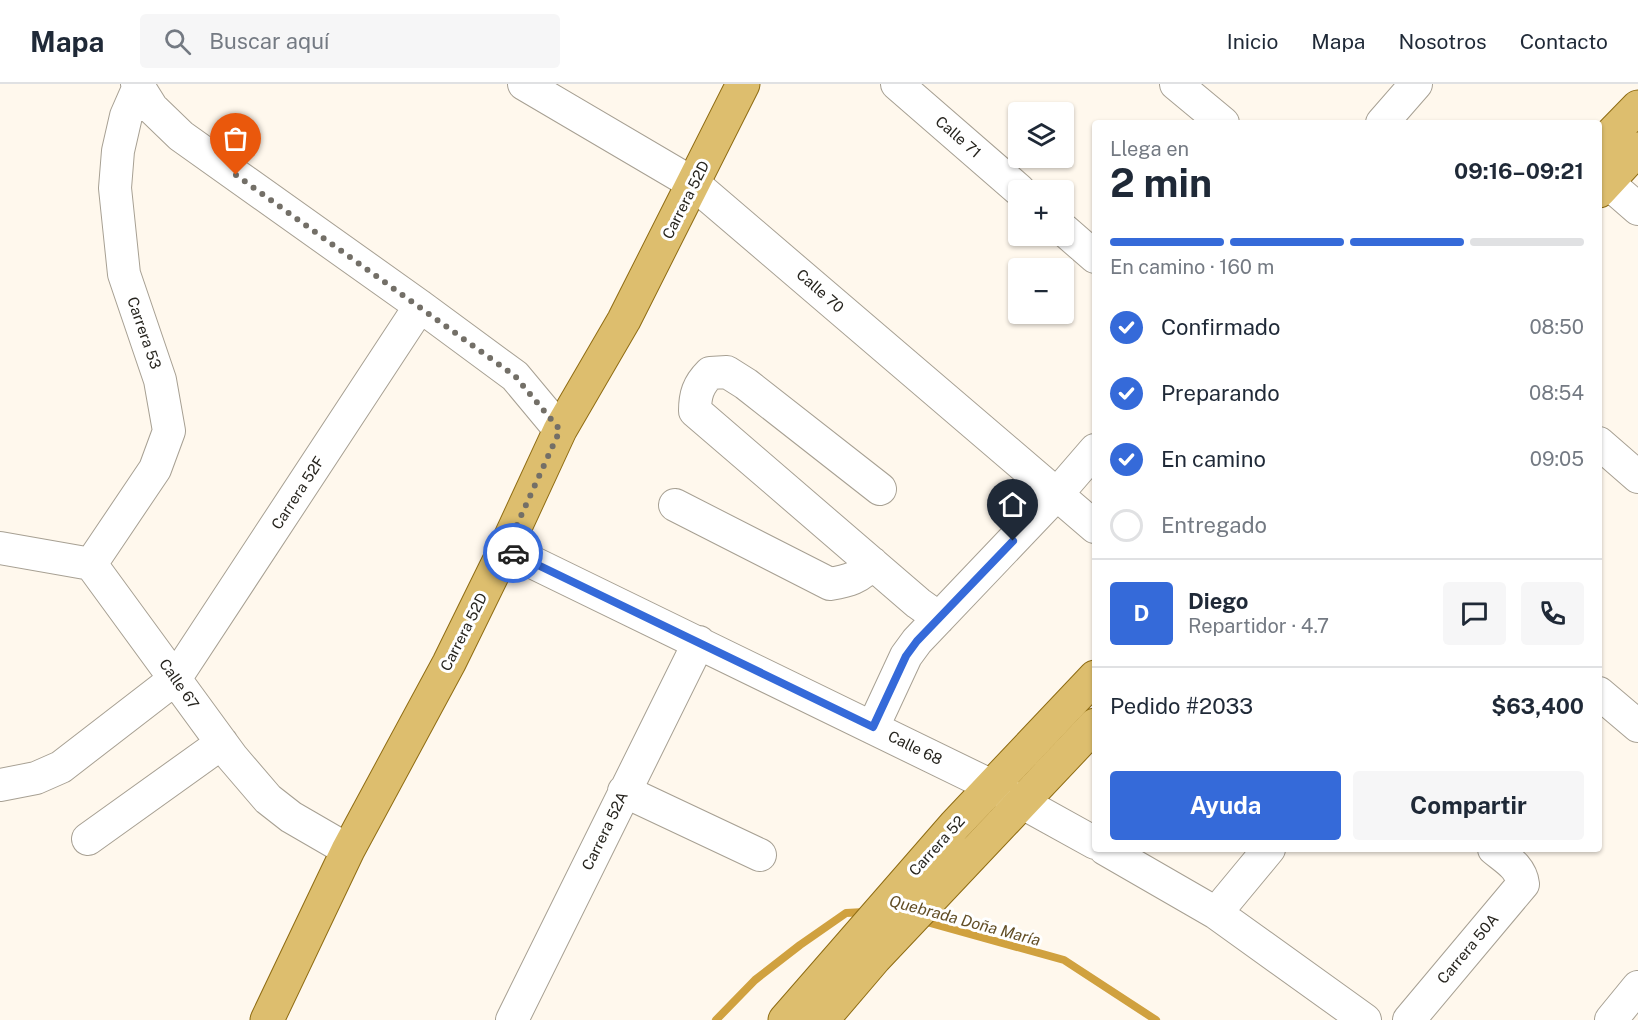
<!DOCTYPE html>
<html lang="es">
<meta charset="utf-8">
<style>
body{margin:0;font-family:"Public Sans",sans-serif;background:#f6f6f7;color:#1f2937;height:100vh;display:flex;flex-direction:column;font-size:22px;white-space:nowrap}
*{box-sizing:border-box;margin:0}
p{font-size:20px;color:#747a83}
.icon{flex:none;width:33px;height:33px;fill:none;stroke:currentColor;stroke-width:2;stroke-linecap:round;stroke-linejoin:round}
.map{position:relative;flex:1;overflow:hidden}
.panel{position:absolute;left:1092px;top:36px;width:510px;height:732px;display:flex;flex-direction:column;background:#fff;border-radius:6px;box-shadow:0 2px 4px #0004}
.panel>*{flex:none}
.buttons{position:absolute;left:1008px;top:18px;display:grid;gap:12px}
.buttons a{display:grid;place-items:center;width:66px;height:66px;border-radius:6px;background:#fff;box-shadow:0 2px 4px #0004;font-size:30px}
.pin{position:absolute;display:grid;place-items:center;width:51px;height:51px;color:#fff;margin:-62px -26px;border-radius:50% 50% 50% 0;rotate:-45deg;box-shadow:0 0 6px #0007}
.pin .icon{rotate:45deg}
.courier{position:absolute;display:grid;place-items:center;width:60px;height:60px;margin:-30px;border:4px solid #356ad9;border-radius:50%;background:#fff;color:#222;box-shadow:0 2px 8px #0007}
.headline em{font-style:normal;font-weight:700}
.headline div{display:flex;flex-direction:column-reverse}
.headline{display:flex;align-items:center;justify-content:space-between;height:102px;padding:0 18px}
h1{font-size:39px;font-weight:700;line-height:45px}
.bar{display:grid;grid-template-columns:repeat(4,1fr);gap:9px 6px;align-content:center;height:72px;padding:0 18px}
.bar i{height:8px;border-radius:4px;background:#e0e1e3}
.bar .on{background:#356ad9}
.bar p{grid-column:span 4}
.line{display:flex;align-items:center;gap:15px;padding:0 18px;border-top:2px solid #e0e1e3}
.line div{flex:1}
.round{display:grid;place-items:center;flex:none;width:63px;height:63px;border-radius:6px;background:#f6f6f7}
ol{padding:0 18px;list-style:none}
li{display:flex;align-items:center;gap:18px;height:66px}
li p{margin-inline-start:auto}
li .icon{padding:6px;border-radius:50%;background:#356ad9;color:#fff;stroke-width:4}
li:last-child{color:#747a83}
li i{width:33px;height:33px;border:3px solid #e0e1e3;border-radius:50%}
.primary-button{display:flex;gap:12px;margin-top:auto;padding:12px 18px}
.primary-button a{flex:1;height:69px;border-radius:6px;background:#356ad9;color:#fff;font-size:24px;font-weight:700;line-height:69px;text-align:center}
.primary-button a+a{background:#f6f6f7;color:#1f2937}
header{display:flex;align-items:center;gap:36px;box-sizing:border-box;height:84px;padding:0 30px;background:#fff;border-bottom:2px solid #e0e1e3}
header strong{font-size:28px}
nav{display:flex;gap:33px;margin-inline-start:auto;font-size:21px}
.search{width:420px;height:54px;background:#f6f6f7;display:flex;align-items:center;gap:15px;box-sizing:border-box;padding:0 21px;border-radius:6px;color:#747a83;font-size:22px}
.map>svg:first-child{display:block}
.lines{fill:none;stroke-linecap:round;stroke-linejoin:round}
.stream{stroke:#d0a13f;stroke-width:8}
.minor-casing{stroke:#a7a093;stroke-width:34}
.major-casing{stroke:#8f6c13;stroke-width:35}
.minor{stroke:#fff;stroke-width:32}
.major{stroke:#ddbe6e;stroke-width:33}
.done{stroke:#736f67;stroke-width:6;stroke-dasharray:0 10.8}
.route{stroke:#356ad9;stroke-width:8}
.labels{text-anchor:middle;stroke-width:6;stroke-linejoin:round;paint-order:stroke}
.street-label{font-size:15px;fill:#27251f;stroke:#fff}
.water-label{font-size:16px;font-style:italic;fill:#624e26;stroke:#fff}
</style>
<header>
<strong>Mapa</strong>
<div class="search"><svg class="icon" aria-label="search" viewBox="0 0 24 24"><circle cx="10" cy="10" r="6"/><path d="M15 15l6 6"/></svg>Buscar aquí</div>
<nav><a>Inicio</a><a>Mapa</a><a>Nosotros</a><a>Contacto</a></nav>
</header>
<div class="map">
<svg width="1638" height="936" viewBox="0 0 1638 936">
<rect width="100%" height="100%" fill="#fff8ed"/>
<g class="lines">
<!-- stream -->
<path class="stream" d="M923,837l141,39 92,60
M716,936l39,-40 45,-35 46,-32 18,-1"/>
<!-- minor casing -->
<g class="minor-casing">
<path id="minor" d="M137,0l15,24 29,28 239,170 95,70 45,54
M524,0l170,100 401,343
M897,0l122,106
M1176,0l47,39
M1382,39l34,-39
M1607,98l31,27
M1064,146l31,27
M1599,359l39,34
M880,405l-134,-105 -19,-12 -17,1c-12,12 -15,22 -15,38l223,192 21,15
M675,421l155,79c17,-3 31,-6 42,-21
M0,464l91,16 141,193 36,42 23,18 57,33
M505,465l487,237 103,57
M91,480l64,-95 14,-38 -9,-51 -36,-106 -9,-86 3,-37 8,-35 14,-32
M1599,609l39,33
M873,643l33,-71 11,-15 140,-147 38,-44
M0,701l36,-7 25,-11 114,-88 245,-373
M624,707l136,64
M88,755l134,-96
M1105,765l111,64 149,107
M1216,829l53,-64
M512,936l187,-378
M1409,936l114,-136c-2,-17 -17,-25 -29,-35
M1611,936l27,-33"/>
</g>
<!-- major casing -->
<g class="major-casing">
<path id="major" d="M1599,63l39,-40
M1599,107l39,-42
M267,936l81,-170 101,-187 56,-114 55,-119 64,-110 119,-236
M785,936l170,-195 140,-148
M822,936l53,-62 220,-233"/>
</g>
<!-- minor -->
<use href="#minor" class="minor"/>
<!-- major -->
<use href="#major" class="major"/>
</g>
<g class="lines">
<!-- done -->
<path class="done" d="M236,91l279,201 45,54 -54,119 7,4"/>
<!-- route -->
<path class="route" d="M513,469l360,174 33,-71 11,-15 96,-100"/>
</g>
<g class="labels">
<!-- street labels -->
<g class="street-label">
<text transform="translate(958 53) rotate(41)" y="5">Calle 71</text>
<text transform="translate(686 116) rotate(-63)" y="5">Carrera 52D</text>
<text transform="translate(820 207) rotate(41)" y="5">Calle 70</text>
<text transform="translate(144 249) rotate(71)" y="5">Carrera 53</text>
<text transform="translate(298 409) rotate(-57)" y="5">Carrera 52F</text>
<text transform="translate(464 548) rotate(-63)" y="5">Carrera 52D</text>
<text transform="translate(179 600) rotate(55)" y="5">Calle 67</text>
<text transform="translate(915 664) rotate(26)" y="5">Calle 68</text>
<text transform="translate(605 747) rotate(-64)" y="5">Carrera 52A</text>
<text transform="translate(937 762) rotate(-48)" y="5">Carrera 52</text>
<text transform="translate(1468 865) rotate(-50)" y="5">Carrera 50A</text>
</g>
<!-- water labels -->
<g class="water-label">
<text transform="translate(965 836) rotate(15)" y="6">Quebrada Doña María</text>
</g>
</g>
</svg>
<div class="buttons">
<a><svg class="icon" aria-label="layers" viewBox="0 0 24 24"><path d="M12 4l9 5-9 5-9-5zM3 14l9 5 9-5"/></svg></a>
<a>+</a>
<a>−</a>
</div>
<div class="pin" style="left:236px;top:91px;background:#ea580c"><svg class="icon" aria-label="bag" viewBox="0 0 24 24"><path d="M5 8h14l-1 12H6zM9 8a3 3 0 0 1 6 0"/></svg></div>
<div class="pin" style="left:1013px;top:457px;background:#1f2937"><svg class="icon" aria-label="home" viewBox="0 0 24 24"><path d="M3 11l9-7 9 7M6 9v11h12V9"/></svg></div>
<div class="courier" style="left:513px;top:469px"><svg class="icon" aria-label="car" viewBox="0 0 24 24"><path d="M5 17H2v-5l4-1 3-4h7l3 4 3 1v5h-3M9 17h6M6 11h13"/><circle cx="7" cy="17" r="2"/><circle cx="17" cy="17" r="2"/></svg></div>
<section class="panel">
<div class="headline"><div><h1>2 min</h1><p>Llega en</p></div><em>09:16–09:21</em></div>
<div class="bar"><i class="on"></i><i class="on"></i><i class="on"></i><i></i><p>En camino · 160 m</p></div>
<ol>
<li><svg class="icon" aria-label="check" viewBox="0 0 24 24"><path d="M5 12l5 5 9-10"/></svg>Confirmado<p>08:50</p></li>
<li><svg class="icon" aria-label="check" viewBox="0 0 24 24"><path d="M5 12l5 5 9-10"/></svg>Preparando<p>08:54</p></li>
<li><svg class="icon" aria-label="check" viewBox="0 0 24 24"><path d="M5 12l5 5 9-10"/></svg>En camino<p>09:05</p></li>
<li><i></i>Entregado</li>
</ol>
<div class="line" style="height:108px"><b class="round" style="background:#356ad9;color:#fff">D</b><div><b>Diego</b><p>Repartidor · 4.7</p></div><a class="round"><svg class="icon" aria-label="chat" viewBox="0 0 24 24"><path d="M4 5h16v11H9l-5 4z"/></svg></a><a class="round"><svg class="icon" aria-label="phone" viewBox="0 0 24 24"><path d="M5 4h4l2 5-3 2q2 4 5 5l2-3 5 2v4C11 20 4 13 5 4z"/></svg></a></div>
<div class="line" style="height:78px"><div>Pedido #2033</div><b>$63,400</b></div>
<div class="primary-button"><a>Ayuda</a><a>Compartir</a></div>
</section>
</div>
